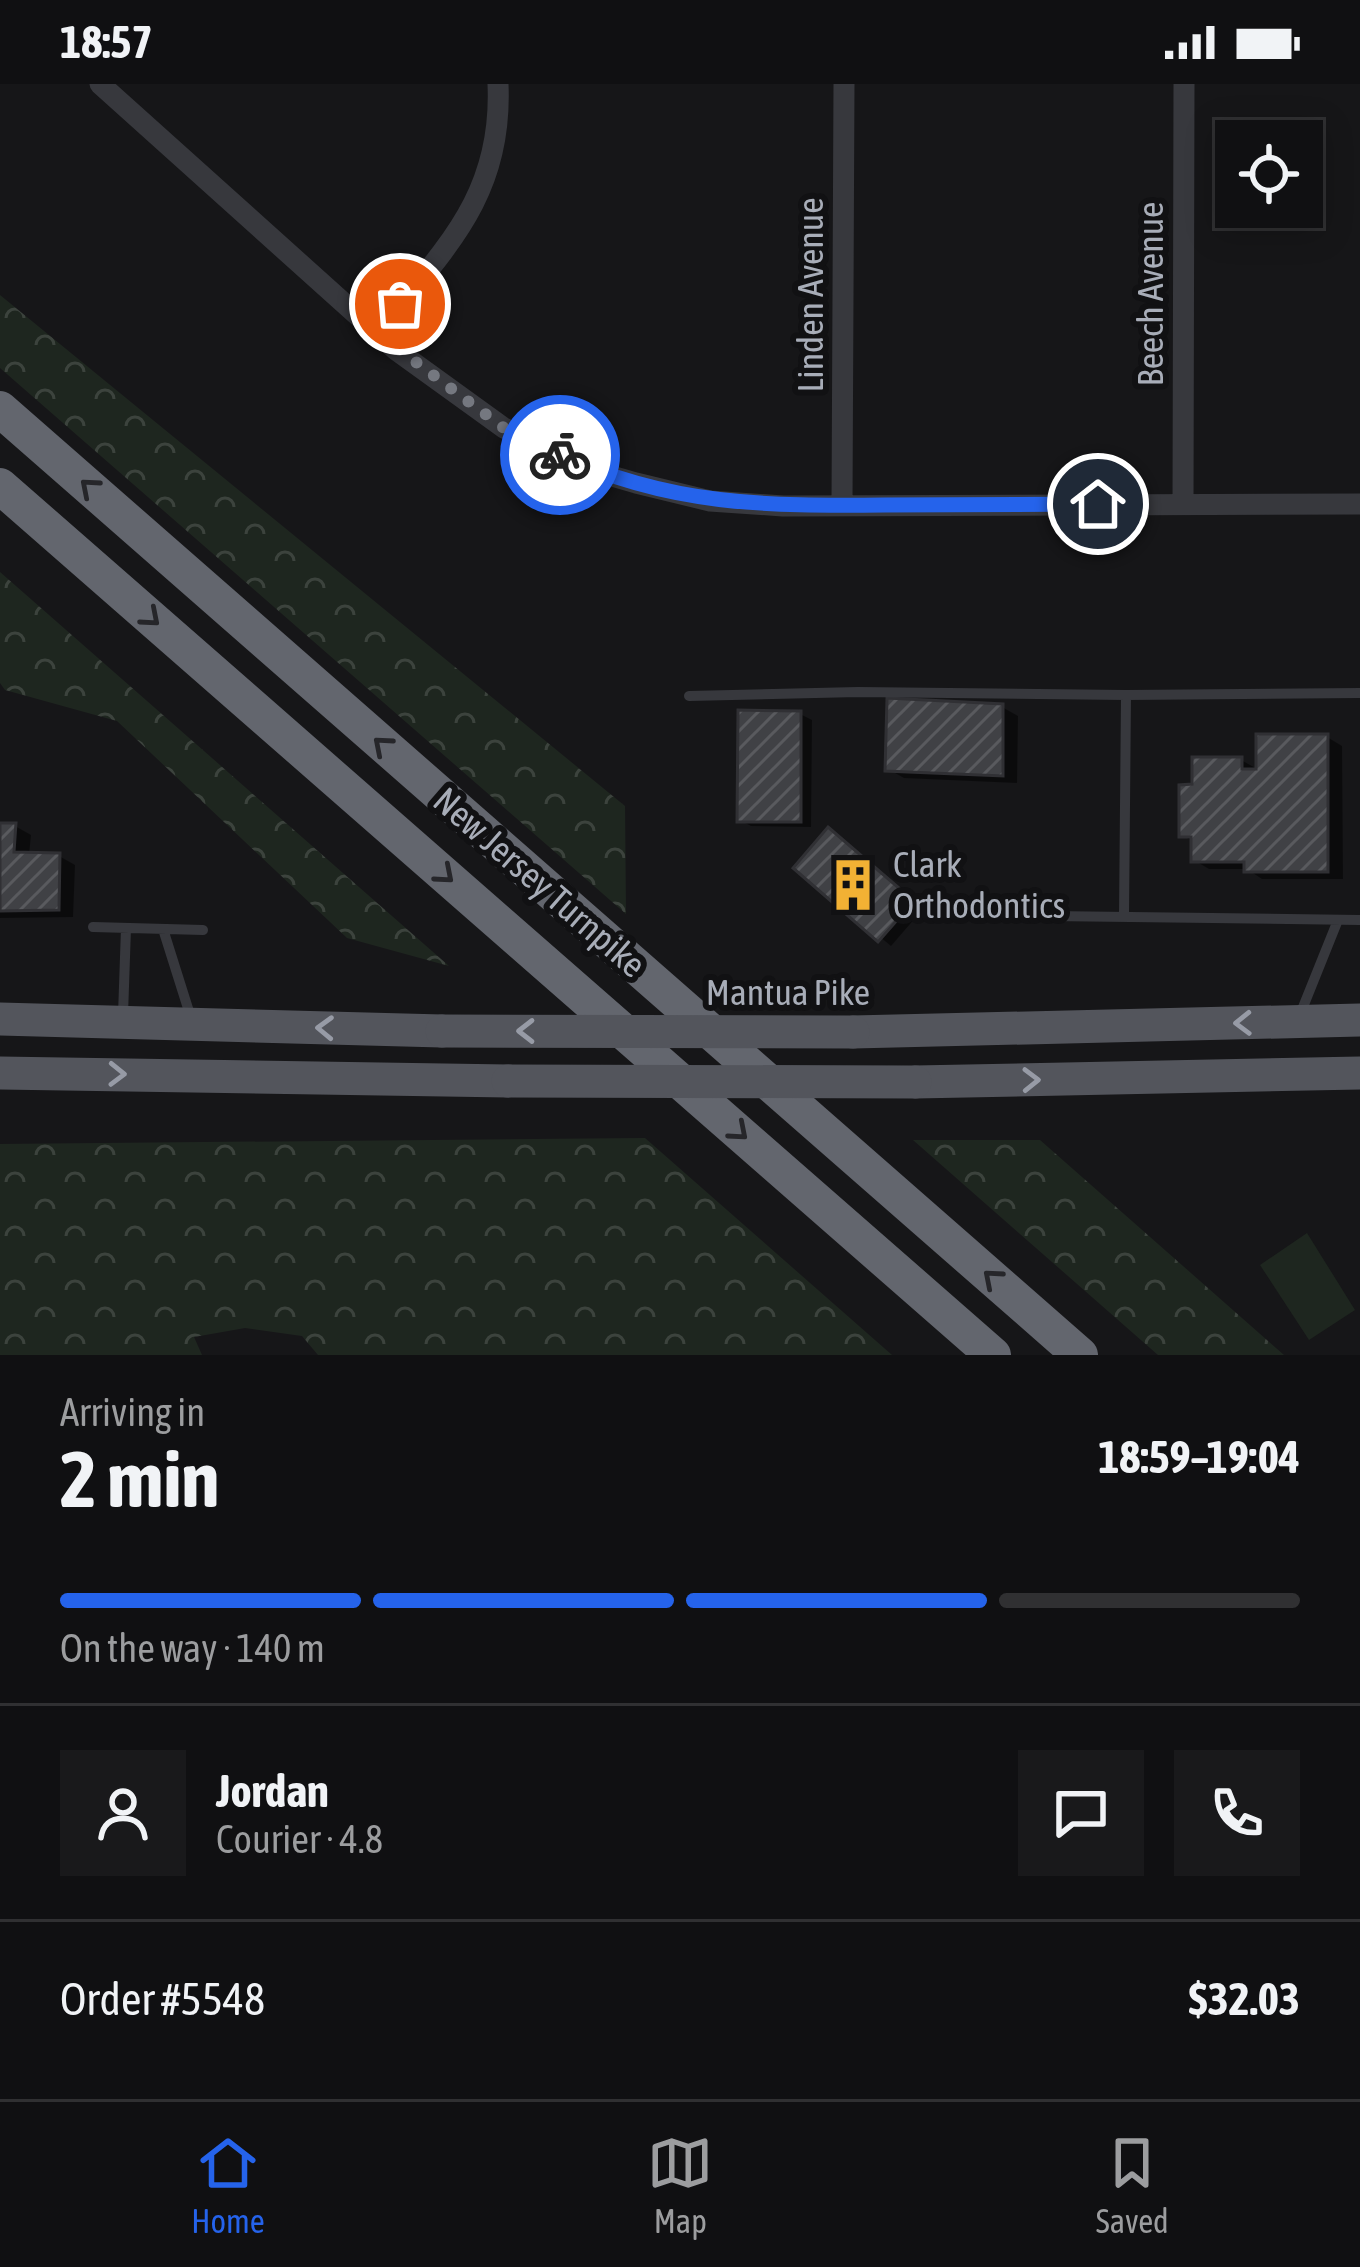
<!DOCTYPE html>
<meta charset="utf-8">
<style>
body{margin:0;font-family:"Asap Condensed",sans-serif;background:#19191b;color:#f1f3f6;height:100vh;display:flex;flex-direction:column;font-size:45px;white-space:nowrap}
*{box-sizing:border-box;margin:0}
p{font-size:39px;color:#9c9d9f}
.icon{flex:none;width:66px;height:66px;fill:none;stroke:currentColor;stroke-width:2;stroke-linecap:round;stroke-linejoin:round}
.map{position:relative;height:1271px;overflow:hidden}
.drawer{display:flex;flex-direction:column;background:#101012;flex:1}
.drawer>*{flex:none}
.controls{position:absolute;left:1215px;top:36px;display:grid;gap:24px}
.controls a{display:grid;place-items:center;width:108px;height:108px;border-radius:0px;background:#101012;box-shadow:0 6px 30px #0003,0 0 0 3px #303032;font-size:60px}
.pin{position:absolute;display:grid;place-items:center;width:102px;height:102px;color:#fff;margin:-51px;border:6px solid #fff;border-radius:50%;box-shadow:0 3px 12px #0007}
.courier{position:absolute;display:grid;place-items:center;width:120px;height:120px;margin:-60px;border:9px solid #2563eb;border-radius:50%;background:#fff;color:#222;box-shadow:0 3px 15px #0007}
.head em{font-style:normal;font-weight:700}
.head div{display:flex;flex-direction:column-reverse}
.head{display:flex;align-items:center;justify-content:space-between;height:204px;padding:0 60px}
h1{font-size:78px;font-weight:700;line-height:90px}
.bar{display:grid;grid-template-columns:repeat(4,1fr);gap:18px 12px;align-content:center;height:144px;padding:0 60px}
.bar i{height:15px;border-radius:9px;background:#303032}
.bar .on{background:#2563eb}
.bar p{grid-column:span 4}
.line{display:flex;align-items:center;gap:30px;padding:0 60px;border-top:3px solid #303032}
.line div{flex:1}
.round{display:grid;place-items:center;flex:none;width:126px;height:126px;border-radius:0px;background:#19191b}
.status{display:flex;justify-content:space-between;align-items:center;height:84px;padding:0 60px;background:#101012;direction:ltr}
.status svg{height:33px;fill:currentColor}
.tabs{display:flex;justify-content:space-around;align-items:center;height:168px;border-top:3px solid #303032;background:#101012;font-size:33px;color:#9c9d9f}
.tabs a{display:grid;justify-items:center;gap:6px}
.tabs .on{color:#2563eb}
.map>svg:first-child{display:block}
.forest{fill:url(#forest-crowns)}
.pitch{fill:#1e261f}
.shadow{fill:#0007}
.building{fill:url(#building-hatch);stroke:#303034;stroke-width:3}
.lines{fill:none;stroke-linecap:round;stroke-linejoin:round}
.lane{stroke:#37383d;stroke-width:10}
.street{stroke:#37383d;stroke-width:21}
.primary{stroke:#53555c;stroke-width:33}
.highway{stroke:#63666e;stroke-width:36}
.primary-bridge{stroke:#53555c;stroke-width:33}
.oneway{stroke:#26262a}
.oneway2{stroke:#979ba6}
.done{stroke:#757880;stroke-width:12;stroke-dasharray:0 21.6}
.route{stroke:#2563eb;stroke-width:15}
.labels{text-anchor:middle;stroke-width:12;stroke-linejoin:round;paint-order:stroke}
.street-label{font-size:36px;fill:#a8adb8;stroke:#111113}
.poi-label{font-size:36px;fill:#a8adb8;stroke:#111113;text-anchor:start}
</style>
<div class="status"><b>18:57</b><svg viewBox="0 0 49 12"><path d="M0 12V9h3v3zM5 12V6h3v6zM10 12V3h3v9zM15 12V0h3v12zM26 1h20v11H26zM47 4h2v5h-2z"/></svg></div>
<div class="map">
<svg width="1360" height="1271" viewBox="0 0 1360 1271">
<defs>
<pattern id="forest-crowns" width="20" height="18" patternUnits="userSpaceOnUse" patternTransform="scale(3)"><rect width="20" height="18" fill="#1e261f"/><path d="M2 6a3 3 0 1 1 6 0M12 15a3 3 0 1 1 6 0" fill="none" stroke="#3c433d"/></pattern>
<pattern id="building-hatch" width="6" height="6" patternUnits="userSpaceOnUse" patternTransform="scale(3)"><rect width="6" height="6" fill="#404145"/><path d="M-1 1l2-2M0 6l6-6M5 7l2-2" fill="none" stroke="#595a5e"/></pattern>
</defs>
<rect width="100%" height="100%" fill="#161618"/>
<!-- forest -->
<path class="forest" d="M0,211l625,511 1,108 -626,-546z
M0,488l449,394 -102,-28 -230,-217 -112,-31 -5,-7z
M645,1054l247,217h-574l-16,-19 -57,-8 -51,9 8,18h-202v-211z
M913,1056h127l244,215h-126z"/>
<!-- pitch -->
<path class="pitch" d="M1307,1149l48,77 -46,30 -49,-75z"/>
<!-- shadow -->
<path class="shadow" d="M1002,623l16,9 -1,67 -113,-5 -16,-9z
M800,630l12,6 -1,107 -60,-1 -11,-6z
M1327,653l15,9 1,133h-81l-15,-10h-38l-15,-9v-18l-12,-7 13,-48 46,-27 18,10z
M0,742h15l16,9 -2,20 30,1 16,9 -2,52 -73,1z
M829,747l94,78 -32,37 -94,-78z"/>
<!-- building -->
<path class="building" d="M887,614l116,6v72l-118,-5z
M738,626l63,1v111h-64z
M1256,650h72v138h-84v-10h-53v-25h-12v-52l13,-1v-27h50v12h14z
M0,739h16l-2,29 46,1 -1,57 -59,1z
M828,743l86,74 -36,41 -85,-74z"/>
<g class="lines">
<!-- lane -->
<path class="lane" d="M689,612l169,-4 268,3
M1049,832l311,4
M1124,833l2,-222 234,-2
M93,843l110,3
M163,845l29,92
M123,931l3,-87
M1299,933l39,-97"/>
<!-- street -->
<path class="street" d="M100,0l296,266 108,78 87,42 45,13 74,18 73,5 577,-2
M377,249c66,-83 126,-135 121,-249
M1183,420l1,-420
M842,421l2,-421"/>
<!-- primary -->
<path class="primary" d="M0,935l442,12
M853,948l507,-12
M0,989l508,8
M915,998l445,-9"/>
<!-- highway -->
<path class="highway" d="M0,325l1080,946
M0,402l993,869"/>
<!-- primary-bridge -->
<path class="primary-bridge" d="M442,947l411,1
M508,997l407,1"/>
</g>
<!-- one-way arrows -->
<defs><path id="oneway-chevron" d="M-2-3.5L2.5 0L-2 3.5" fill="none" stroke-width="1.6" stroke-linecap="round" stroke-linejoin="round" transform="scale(3)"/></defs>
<g class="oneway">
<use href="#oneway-chevron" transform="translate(89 403) rotate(-139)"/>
<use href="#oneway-chevron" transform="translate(151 534) rotate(41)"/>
<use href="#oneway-chevron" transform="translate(382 661) rotate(-139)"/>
<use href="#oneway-chevron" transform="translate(445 791) rotate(41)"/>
<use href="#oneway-chevron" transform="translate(739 1048) rotate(41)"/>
<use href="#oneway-chevron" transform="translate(992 1194) rotate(-139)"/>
</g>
<g class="oneway2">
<use href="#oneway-chevron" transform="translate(1243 939) rotate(179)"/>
<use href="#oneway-chevron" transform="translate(325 944) rotate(-178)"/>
<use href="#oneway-chevron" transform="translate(526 947) rotate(-180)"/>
<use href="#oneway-chevron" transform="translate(117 990) rotate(1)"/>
<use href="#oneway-chevron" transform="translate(1031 996) rotate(-1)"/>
</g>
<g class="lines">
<!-- done -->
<path class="done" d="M400,220l-23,29 127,95 56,27"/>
<!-- route -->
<path class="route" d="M560,371c111,51 206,51 325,50 71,0 142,0 213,-1"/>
</g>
<!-- icons -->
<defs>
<g id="building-bare" transform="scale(4.14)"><path d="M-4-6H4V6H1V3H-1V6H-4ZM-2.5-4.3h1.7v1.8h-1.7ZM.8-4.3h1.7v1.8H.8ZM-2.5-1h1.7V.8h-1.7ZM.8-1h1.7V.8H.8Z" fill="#f2b134" stroke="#111113" stroke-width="2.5" paint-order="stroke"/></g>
</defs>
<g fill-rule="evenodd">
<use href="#building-bare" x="853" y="801"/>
</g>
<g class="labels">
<!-- street labels -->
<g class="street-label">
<text transform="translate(1150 210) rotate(-90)" y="13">Beech Avenue</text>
<text transform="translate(810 211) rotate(-90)" y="13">Linden Avenue</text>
<text transform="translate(540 798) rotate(41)" y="13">New Jersey Turnpike</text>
<text x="788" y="921">Mantua Pike</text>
</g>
<!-- poi labels -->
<g class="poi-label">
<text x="893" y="793">Clark<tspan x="893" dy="41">Orthodontics</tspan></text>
</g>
</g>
</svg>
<div class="controls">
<a><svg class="icon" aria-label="locate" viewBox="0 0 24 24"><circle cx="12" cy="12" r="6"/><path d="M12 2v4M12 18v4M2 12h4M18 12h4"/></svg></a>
</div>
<div class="pin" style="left:400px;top:220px;background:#ea580c"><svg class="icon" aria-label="bag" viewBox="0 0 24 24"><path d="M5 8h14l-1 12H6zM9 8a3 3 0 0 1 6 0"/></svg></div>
<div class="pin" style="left:1098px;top:420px;background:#1f2937"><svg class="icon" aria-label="home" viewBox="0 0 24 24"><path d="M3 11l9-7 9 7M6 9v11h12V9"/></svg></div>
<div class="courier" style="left:560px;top:371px"><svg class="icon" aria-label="bike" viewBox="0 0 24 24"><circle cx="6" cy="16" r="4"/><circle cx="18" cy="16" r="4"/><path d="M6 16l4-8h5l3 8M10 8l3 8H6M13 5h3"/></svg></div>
</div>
<section class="drawer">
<div class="head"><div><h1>2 min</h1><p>Arriving in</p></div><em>18:59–19:04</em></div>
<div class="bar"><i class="on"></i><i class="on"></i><i class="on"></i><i></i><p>On the way · 140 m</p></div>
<div class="line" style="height:216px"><a class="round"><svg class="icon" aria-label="person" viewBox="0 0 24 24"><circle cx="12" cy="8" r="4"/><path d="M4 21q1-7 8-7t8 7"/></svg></a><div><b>Jordan</b><p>Courier · 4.8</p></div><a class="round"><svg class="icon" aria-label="chat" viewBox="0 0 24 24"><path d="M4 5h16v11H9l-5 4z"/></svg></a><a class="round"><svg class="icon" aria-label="phone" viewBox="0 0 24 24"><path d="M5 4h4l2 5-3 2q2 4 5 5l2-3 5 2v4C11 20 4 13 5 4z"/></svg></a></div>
<div class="line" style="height:156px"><div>Order #5548</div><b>$32.03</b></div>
</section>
<nav class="tabs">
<a class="on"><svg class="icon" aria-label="home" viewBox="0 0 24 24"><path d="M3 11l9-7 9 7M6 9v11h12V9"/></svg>Home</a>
<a><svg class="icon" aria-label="map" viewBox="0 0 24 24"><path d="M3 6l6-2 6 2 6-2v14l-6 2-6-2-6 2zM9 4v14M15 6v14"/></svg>Map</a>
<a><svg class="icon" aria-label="saved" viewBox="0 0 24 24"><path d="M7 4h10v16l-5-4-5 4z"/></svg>Saved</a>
</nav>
